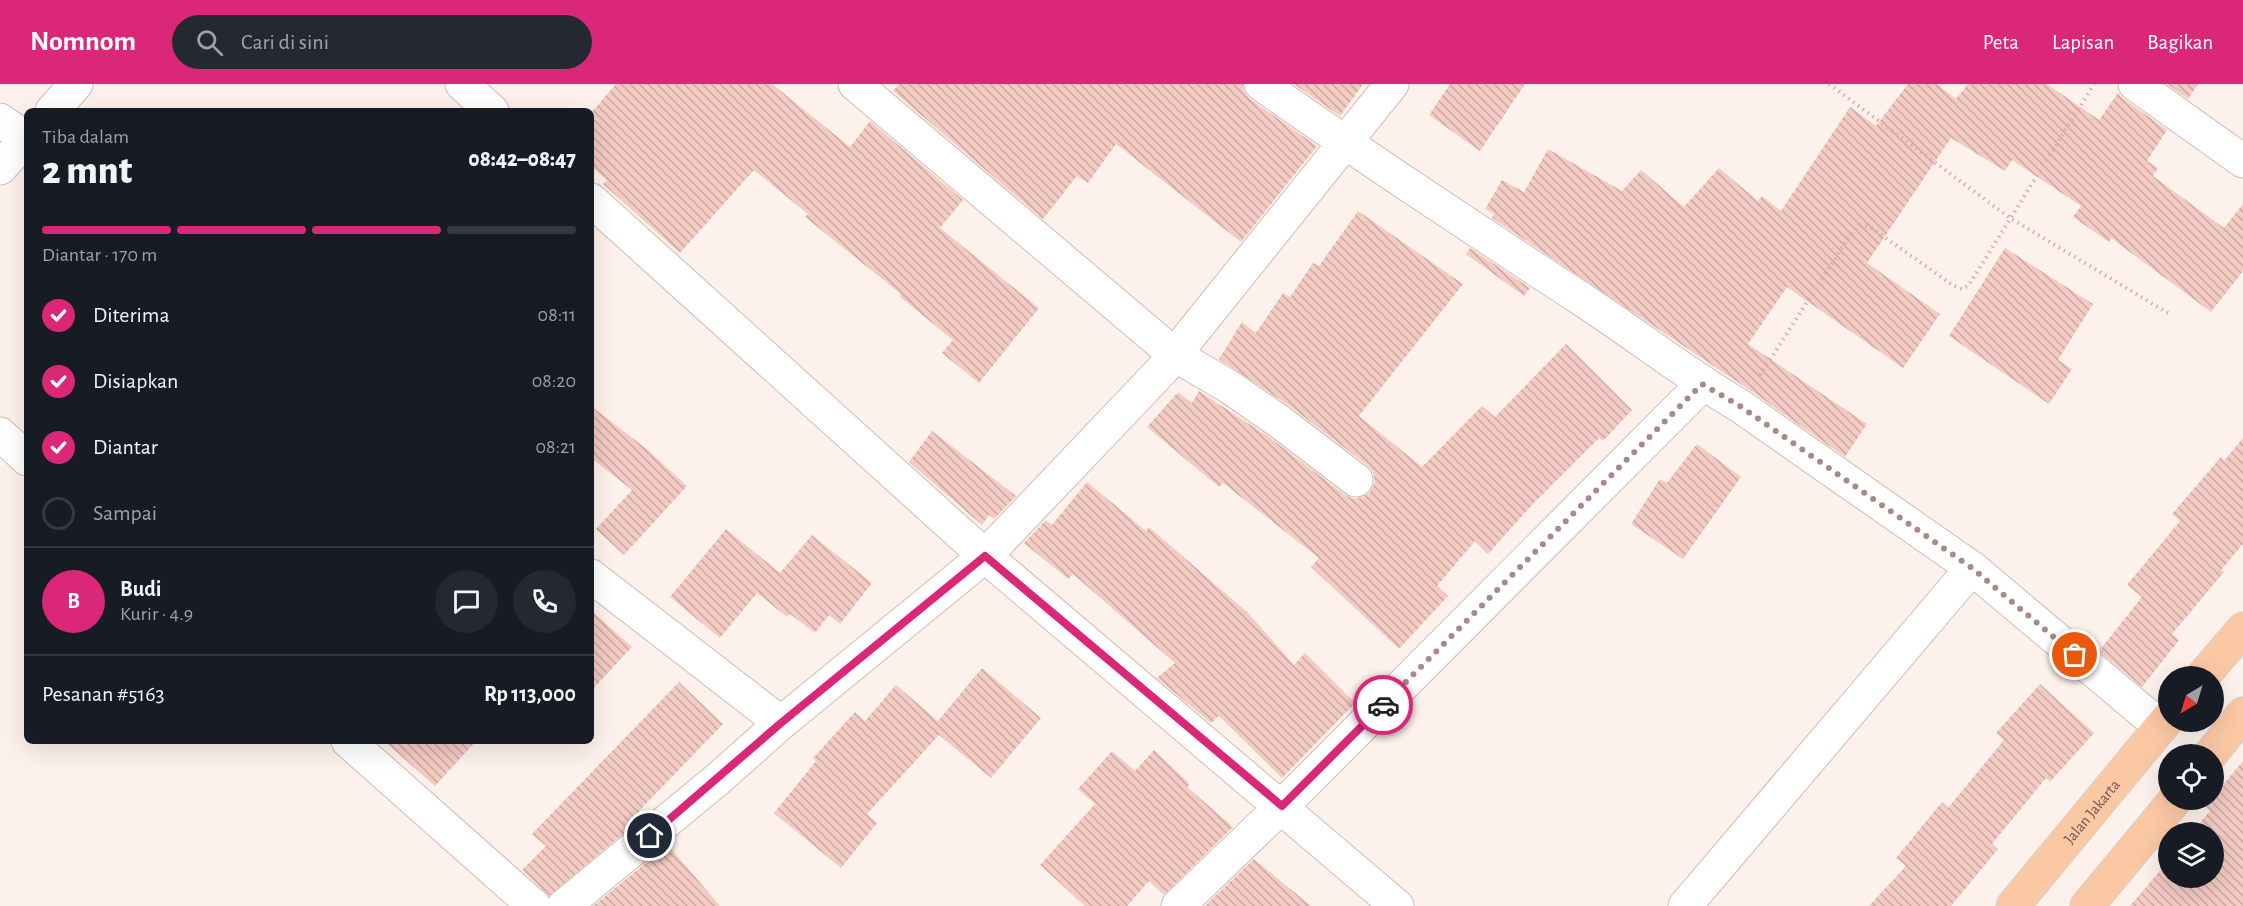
<!DOCTYPE html>
<html lang="id">
<meta charset="utf-8">
<style>
body{margin:0;font-family:"Alegreya Sans",sans-serif;background:#242831;color:#f1f3f6;height:100vh;display:flex;flex-direction:column;font-size:22px;white-space:nowrap}
*{box-sizing:border-box;margin:0}
p{font-size:20px;color:#9ea1a6}
.icon{flex:none;width:33px;height:33px;fill:none;stroke:currentColor;stroke-width:2;stroke-linecap:round;stroke-linejoin:round}
.map{position:relative;flex:1;overflow:hidden}
.panel{position:absolute;left:24px;top:24px;width:570px;height:636px;display:flex;flex-direction:column;background:#171b24;border-radius:9px;box-shadow:0 6px 24px #0002}
.panel>*{flex:none}
.needle{width:39px;rotate:218deg}
.fabs{position:absolute;left:2158px;top:582px;display:grid;gap:12px}
.fabs a{display:grid;place-items:center;width:66px;height:66px;border-radius:50%;background:#171b24;box-shadow:0 6px 24px #0002;font-size:30px}
.pin{position:absolute;display:grid;place-items:center;width:51px;height:51px;color:#fff;margin:-26px;border:3px solid #fff;border-radius:50%;box-shadow:0 2px 6px #0007}
.courier{position:absolute;display:grid;place-items:center;width:60px;height:60px;margin:-30px;border:4px solid #db2777;border-radius:50%;background:#fff;color:#222;box-shadow:0 2px 8px #0007}
.head em{font-style:normal;font-weight:800}
.head div{display:flex;flex-direction:column-reverse}
.head{display:flex;align-items:center;justify-content:space-between;height:102px;padding:0 18px}
h1{font-size:39px;font-weight:800;line-height:45px}
.bar{display:grid;grid-template-columns:repeat(4,1fr);gap:9px 6px;align-content:center;height:72px;padding:0 18px}
.bar i{height:8px;border-radius:4px;background:#363941}
.bar .active{background:#db2777}
.bar p{grid-column:span 4}
.line{display:flex;align-items:center;gap:15px;padding:0 18px;border-top:2px solid #363941}
.line div{flex:1}
.round{display:grid;place-items:center;flex:none;width:63px;height:63px;border-radius:32px;background:#242831}
ol{padding:0 18px;list-style:none}
li{display:flex;align-items:center;gap:18px;height:66px}
li p{margin-inline-start:auto}
li .icon{padding:6px;border-radius:50%;background:#db2777;color:#fff;stroke-width:4}
li:last-child{color:#9ea1a6}
li i{width:33px;height:33px;border:3px solid #363941;border-radius:50%}
header{display:flex;align-items:center;gap:36px;box-sizing:border-box;height:84px;padding:0 30px;background:#db2777;color:#fff}
header strong{font-size:28px}
nav{display:flex;gap:33px;margin-inline-start:auto;font-size:21px}
.search{width:420px;height:54px;background:#242831;display:flex;align-items:center;gap:15px;box-sizing:border-box;padding:0 21px;border-radius:33px;color:#9ea1a6;font-size:22px}
.map>svg:first-child{display:block}
.building{fill:url(#building-back-hatch)}
.lines{fill:none;stroke-linecap:round;stroke-linejoin:round}
.minor-casing{stroke:#d3bab2;stroke-width:35}
.major-casing{stroke:#d9cfcd;stroke-width:35}
.path{stroke:#d9ada4;stroke-width:4;stroke-dasharray:1.5 4.5;stroke-linecap:butt}
.minor{stroke:#fff;stroke-width:33}
.major{stroke:#fbc8a4;stroke-width:33}
.done{stroke:#a78b84;stroke-width:6;stroke-dasharray:0 10.8}
.route{stroke:#db2777;stroke-width:8}
.labels{text-anchor:middle;stroke-width:4.5;stroke-linejoin:round;paint-order:stroke}
.street-label{font-size:16px;fill:#79534d;stroke:#fff7f2}
</style>
<header>
<strong>Nomnom</strong>
<div class="search"><svg class="icon" aria-label="search" viewBox="0 0 24 24"><circle cx="10" cy="10" r="6"/><path d="M15 15l6 6"/></svg>Cari di sini</div>
<nav><a>Peta</a><a>Lapisan</a><a>Bagikan</a></nav>
</header>
<div class="map">
<svg width="2243" height="822" viewBox="0 0 2243 822">
<defs>
<pattern id="building-back-hatch" width="6" height="6" patternUnits="userSpaceOnUse" patternTransform="scale(1.5)"><rect width="6" height="6" fill="#f3cbc2"/><path d="M-1 5l2 2M0 0l6 6M5-1l2 2" fill="none" stroke="#caa7a0"/></pattern>
</defs>
<rect width="100%" height="100%" fill="#fdf2eb"/>
<!-- building -->
<path class="building" d="M616,0h156l78,63 20,-26 93,79 -23,28 99,80 -60,75 -37,-30 11,-13 -54,-44 2,-2 -96,-77 3,-3 -54,-44 -74,83 -77,-69 4,-4 -16,-14v-53z
M899,0h344l1,8 6,7 67,47 -76,96 -125,-98 -28,39 -11,-7 -34,43 -150,-128z
M1294,0h69l-23,32z
M1450,0h75l-45,67 -51,-36z
M1908,0h29l19,15 12,-15h79l52,36 19,-27 6,6 43,31 -20,31 11,7 -5,8 71,52 19,-24v67l-32,41 -100,-74 -2,4 -36,-25 8,-11 -69,-46 -7,11 -54,-33 -84,125 73,51 -37,54 -116,-81 -39,57 119,80 -22,33 -94,-66 -259,-173 2,-4 -9,-5 17,-29 22,12 24,-43 74,42 19,-21 43,37 35,-39 39,33 4,-5 19,15 69,-104 26,19z
M2167,0h31l-10,15z
M1358,127l105,73 -104,132 63,51 60,-61 13,11 71,-73 66,66 -29,31 -4,-3 -68,68 -43,48 -13,-13 -38,45 11,10 -49,53 -88,-82 8,-9 -96,-75 -4,4 -72,-60 31,-35 14,11 7,-12 70,46 76,58 9,4 9,-2 7,-5 5,-10 -2,-10 -6,-7 -76,-58 -72,-48 23,-37 14,11 27,-40 7,4 23,-34 6,3z
M1470,164l60,40 -6,8 -58,-42z
M2005,164l88,56 -35,56 14,9 -23,35 -100,-68z
M591,322l57,44 39,36 -63,69 -28,-26 36,-39 -41,-32z
M932,347l84,65 -22,23 -5,-4 -7,10 -73,-63z
M2243,354v106l-22,26 3,2 -52,62 7,6 -37,47 -43,-36 43,-54 -15,-12 53,-64 -8,-7 49,-57 3,4z
M1697,360l44,33 -58,82 -52,-35 29,-45 7,4z
M1087,398l59,49 3,-4 99,86 46,52 11,-12 50,50 -73,75 -63,-62 -8,7 -54,-45 18,-15 -102,-89 -5,5 -44,-36 22,-23 6,5z
M726,445l54,44 32,-38 60,48 -32,41 -11,-9 -14,18 -25,-19 -3,3 -30,-24 -37,45 -50,-41z
M591,526l41,37 -41,44z
M982,584l59,50 -50,60 -52,-43 -72,79 10,9 -36,45 -67,-55 42,-52 -3,-3 42,-46 10,9 31,-36 42,36z
M679,598l44,42 -84,87 5,5 -95,80 -27,-26 24,-24 -14,-12z
M2040,600l54,49 -44,49 -4,-4 -54,66 6,5 -47,57h-82l37,-40 -10,-8 46,-56 6,6 56,-68 -8,-7z
M384,657h92l-41,45z
M1154,666l36,34 -3,3 46,40 -69,68 -15,-14 -22,25h-42l-45,-41 55,-61 -17,-15 34,-38 23,20z
M2243,677v145h-113l39,-46v18h45v-46h-22l18,-21 -5,-5 6,-6h3v-4z
M668,761l52,61h-127z
M1254,775l57,47h-106z"/>
<g class="lines">
<!-- minor casing -->
<g class="minor-casing">
<path id="minor" d="M462,0l30,27
M855,0l320,271 53,31 52,36 76,58
M1261,0c108,76 218,148 328,220 51,34 99,71 151,102l232,162 189,159
M2135,0l108,77
M52,27l24,-27
M0,36l27,19
M0,84l27,-30
M591,116l394,356 412,350
M0,350l27,25
M591,492l190,147
M348,657l186,165
M564,822l154,-127 63,-56 204,-167 178,-187 229,-285
M1178,822l104,-100 421,-422
M1685,822l287,-338"/>
</g>
<!-- major casing -->
<g class="major-casing">
<g id="major">
<path d="M2203,592l40,-47"/>
<path d="M2211,670l32,-40"/>
<path id="s1" d="M2013,822l156,-189"/>
<path d="M2087,822l88,-106"/>
</g>
</g>
<!-- path -->
<path class="path" d="M1829,0l181,134 158,95
M1760,291l91,-141 9,-9 10,2 84,59 8,3 7,-4 125,-201"/>
<!-- minor -->
<use href="#minor" class="minor"/>
<!-- major -->
<use href="#major" class="major"/>
</g>
<g class="lines">
<!-- done -->
<path class="done" d="M1383,621l319,-321 38,22 232,162 103,87"/>
<!-- route -->
<path class="route" d="M650,752l131,-113 204,-167 297,250 101,-101"/>
</g>
<g class="labels">
<!-- street labels -->
<g class="street-label">
<text dy="6" stroke="none"><textPath href="#s1" startOffset="123">Jalan Jakarta</textPath></text>
</g>
</g>
</svg>
<div class="fabs">
<a><svg class="needle" viewBox="-14 -14 28 28"><path d="M0-13l5 13h-10z" fill="#e53935"/><path d="M0 13l5-13h-10z" fill="#9ea1a6"/></svg></a>
<a><svg class="icon" aria-label="locate" viewBox="0 0 24 24"><circle cx="12" cy="12" r="6"/><path d="M12 2v4M12 18v4M2 12h4M18 12h4"/></svg></a>
<a><svg class="icon" aria-label="layers" viewBox="0 0 24 24"><path d="M12 4l9 5-9 5-9-5zM3 14l9 5 9-5"/></svg></a>
</div>
<div class="pin" style="left:2075px;top:571px;background:#ea580c"><svg class="icon" aria-label="bag" viewBox="0 0 24 24"><path d="M5 8h14l-1 12H6zM9 8a3 3 0 0 1 6 0"/></svg></div>
<div class="pin" style="left:650px;top:752px;background:#1f2937"><svg class="icon" aria-label="home" viewBox="0 0 24 24"><path d="M3 11l9-7 9 7M6 9v11h12V9"/></svg></div>
<div class="courier" style="left:1383px;top:621px"><svg class="icon" aria-label="car" viewBox="0 0 24 24"><path d="M5 17H2v-5l4-1 3-4h7l3 4 3 1v5h-3M9 17h6M6 11h13"/><circle cx="7" cy="17" r="2"/><circle cx="17" cy="17" r="2"/></svg></div>
<section class="panel">
<div class="head"><div><h1>2 mnt</h1><p>Tiba dalam</p></div><em>08:42–08:47</em></div>
<div class="bar"><i class="active"></i><i class="active"></i><i class="active"></i><i></i><p>Diantar · 170 m</p></div>
<ol>
<li><svg class="icon" aria-label="check" viewBox="0 0 24 24"><path d="M5 12l5 5 9-10"/></svg>Diterima<p>08:11</p></li>
<li><svg class="icon" aria-label="check" viewBox="0 0 24 24"><path d="M5 12l5 5 9-10"/></svg>Disiapkan<p>08:20</p></li>
<li><svg class="icon" aria-label="check" viewBox="0 0 24 24"><path d="M5 12l5 5 9-10"/></svg>Diantar<p>08:21</p></li>
<li><i></i>Sampai</li>
</ol>
<div class="line" style="height:108px"><b class="round" style="background:#db2777;color:#fff">B</b><div><b>Budi</b><p>Kurir · 4.9</p></div><a class="round"><svg class="icon" aria-label="chat" viewBox="0 0 24 24"><path d="M4 5h16v11H9l-5 4z"/></svg></a><a class="round"><svg class="icon" aria-label="phone" viewBox="0 0 24 24"><path d="M5 4h4l2 5-3 2q2 4 5 5l2-3 5 2v4C11 20 4 13 5 4z"/></svg></a></div>
<div class="line" style="height:78px"><div>Pesanan #5163</div><b>Rp 113,000</b></div>
</section>
</div>
